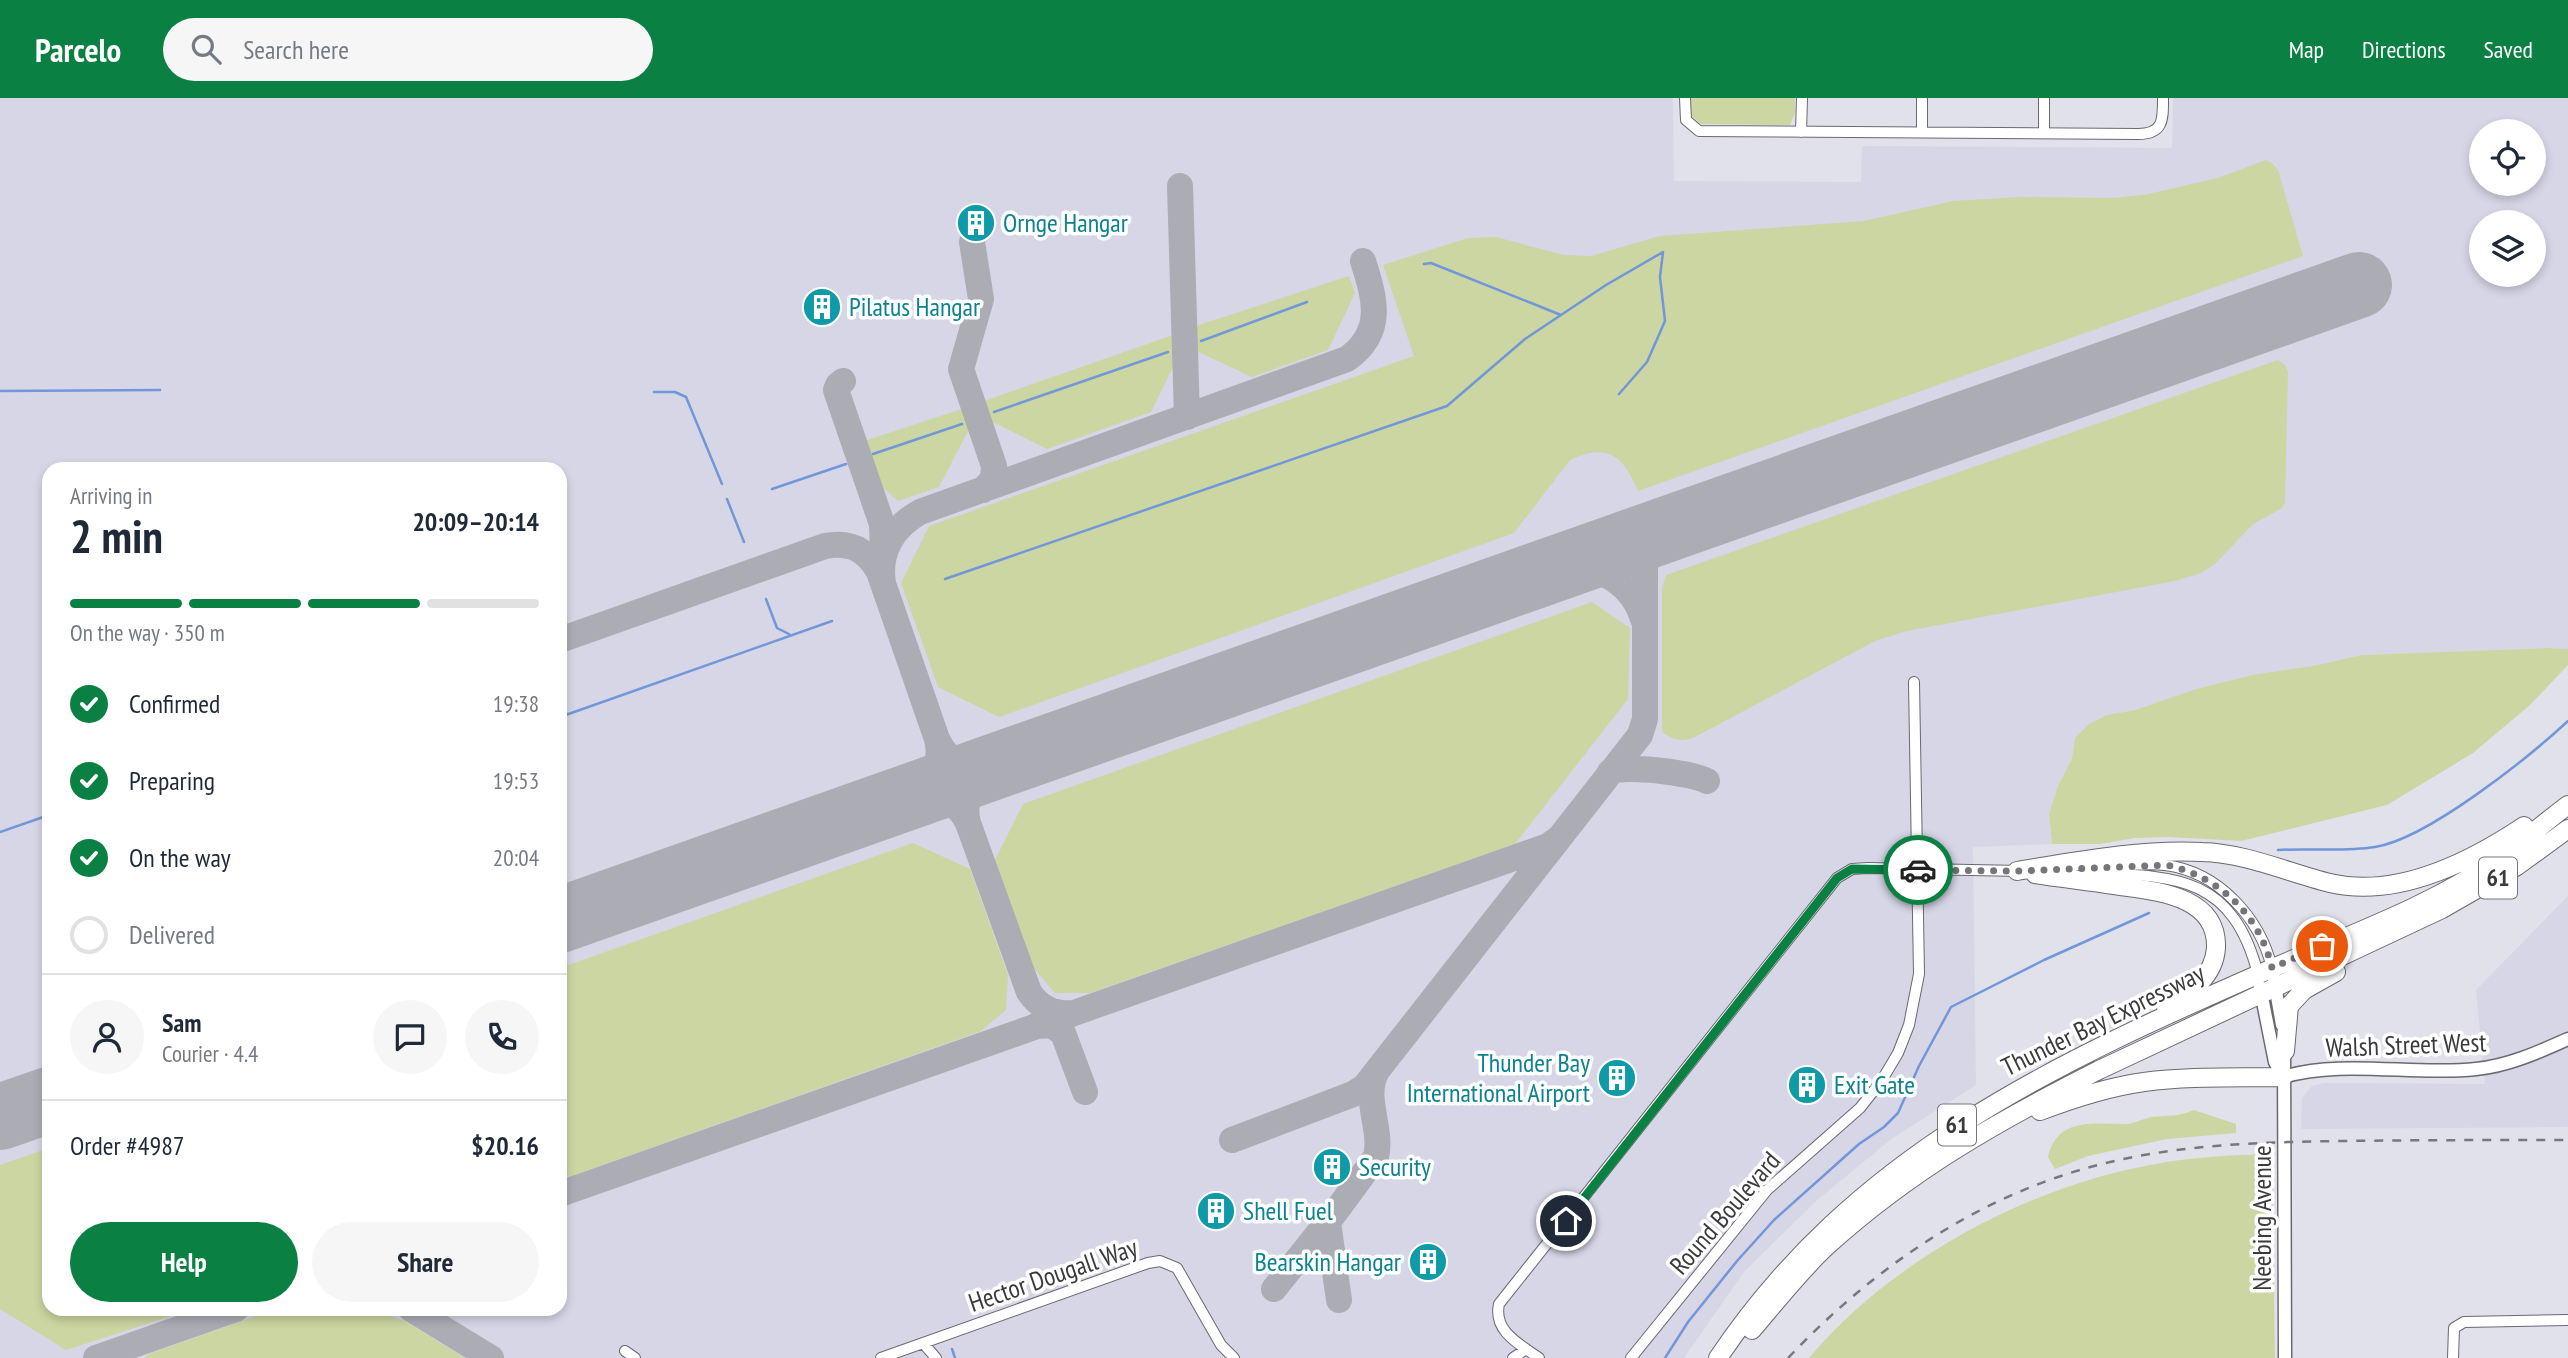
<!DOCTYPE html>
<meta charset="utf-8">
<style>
body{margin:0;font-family:"PT Sans Narrow",sans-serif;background:#f6f6f7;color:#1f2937;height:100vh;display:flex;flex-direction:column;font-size:26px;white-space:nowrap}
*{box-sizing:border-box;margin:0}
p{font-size:23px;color:#747a83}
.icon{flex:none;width:38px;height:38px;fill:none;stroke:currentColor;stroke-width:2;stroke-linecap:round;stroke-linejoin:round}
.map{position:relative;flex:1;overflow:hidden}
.sheet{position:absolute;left:42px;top:364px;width:525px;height:854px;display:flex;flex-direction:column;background:#fff;border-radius:21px;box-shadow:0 4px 10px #0003}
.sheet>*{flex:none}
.fabs{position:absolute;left:2469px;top:21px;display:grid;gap:14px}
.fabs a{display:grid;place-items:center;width:77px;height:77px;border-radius:50%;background:#fff;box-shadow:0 4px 10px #0003;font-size:35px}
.pin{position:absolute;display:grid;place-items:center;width:60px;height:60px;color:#fff;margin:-30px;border:4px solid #fff;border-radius:50%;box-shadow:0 2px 7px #0007}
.courier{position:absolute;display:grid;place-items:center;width:70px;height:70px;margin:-35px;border:5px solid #0b8043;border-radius:50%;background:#fff;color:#222;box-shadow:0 2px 9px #0007}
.head em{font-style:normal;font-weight:700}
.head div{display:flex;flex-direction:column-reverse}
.head{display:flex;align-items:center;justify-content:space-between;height:119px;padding:0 28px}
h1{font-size:46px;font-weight:700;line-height:52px}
.bar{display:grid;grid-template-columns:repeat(4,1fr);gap:10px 7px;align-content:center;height:84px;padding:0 28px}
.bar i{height:9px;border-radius:5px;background:#e0e1e3}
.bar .active{background:#0b8043}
.bar p{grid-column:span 4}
.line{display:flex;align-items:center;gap:18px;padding:0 28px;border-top:2px solid #e0e1e3}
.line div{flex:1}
.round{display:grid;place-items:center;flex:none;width:74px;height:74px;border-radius:37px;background:#f6f6f7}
ol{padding:0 28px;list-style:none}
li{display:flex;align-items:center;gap:21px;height:77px}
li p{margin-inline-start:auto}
li .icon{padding:7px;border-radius:50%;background:#0b8043;color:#fff;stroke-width:4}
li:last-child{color:#747a83}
li i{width:38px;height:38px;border:4px solid #e0e1e3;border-radius:50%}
.primary-button{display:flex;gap:14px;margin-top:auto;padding:14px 28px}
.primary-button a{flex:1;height:80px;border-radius:42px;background:#0b8043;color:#fff;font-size:28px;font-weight:700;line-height:80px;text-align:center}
.primary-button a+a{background:#f6f6f7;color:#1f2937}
header{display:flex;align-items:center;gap:42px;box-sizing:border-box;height:98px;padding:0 35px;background:#0b8043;color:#fff}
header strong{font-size:33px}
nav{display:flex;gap:38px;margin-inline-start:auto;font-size:24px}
.search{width:490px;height:63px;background:#f6f6f7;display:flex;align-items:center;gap:18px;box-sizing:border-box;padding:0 24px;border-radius:38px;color:#747a83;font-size:26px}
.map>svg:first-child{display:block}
.built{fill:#d6d6e7;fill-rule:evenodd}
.green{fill:#ccd6a2}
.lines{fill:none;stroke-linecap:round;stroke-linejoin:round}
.stream{stroke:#7197d8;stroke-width:2.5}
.taxiway{stroke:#acacb4;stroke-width:26}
.runway{stroke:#acacb4;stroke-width:66}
.street-casing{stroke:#696972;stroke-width:12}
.secondary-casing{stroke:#696972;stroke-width:15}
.highway-casing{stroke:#696972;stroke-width:20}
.street{stroke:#fff;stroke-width:10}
.secondary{stroke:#fff;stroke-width:12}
.highway{stroke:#fff;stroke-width:18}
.rail{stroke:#77777d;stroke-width:2.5;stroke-dasharray:9 9;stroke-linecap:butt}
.done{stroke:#75757b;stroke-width:7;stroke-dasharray:0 12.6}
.route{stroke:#0b8043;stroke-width:9}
.labels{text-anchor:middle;stroke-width:7;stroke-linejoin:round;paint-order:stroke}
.shield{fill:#fff;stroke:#767678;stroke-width:2}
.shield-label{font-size:24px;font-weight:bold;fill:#3b3b3e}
.culture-label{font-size:26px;fill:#0d838f;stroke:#fff;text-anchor:start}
.street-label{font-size:26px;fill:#3b3b3e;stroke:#fff}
</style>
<header>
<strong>Parcelo</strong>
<div class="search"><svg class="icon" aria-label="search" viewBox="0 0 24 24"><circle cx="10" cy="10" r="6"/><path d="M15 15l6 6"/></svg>Search here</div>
<nav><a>Map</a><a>Directions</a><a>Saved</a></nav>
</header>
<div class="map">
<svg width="2568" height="1260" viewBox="0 0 2568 1260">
<rect width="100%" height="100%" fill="#e1e1eb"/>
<!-- built -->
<path class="built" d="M0,0h1673l1,83 187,1 1,-36 310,2 1,-50h395v551l-21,-1 -185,7 -49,11 -56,8 -61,15 -61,21 -28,5 -32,23 -3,20 -14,28 -9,28 3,30 -79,3 3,238 -86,55 -75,62 -71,70 -60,86h-1684zM2482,33h52v53h-52zM2482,124h52v53h-52zM49,371h511v840h-511z
M2568,798v231l-267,2 1,-31 10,-12 12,-3 161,1 -9,-94z"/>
<!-- green -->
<path class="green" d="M1689,0h106v15l-5,12 -89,-1 -10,-8z
M2266,62l7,4 5,6 25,86 -665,235c-14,-35 -31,-49 -68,-31l-56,73 -515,184 -61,-30 -37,-104 28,-57 485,-170 -31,-91 85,-27 28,-1 68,18 27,1 69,-20 204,-15 89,-20 68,-4 91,1 32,-3 74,-17z
M1349,178l6,17 -27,57 -76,27 -60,-28 -1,-19 5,-4z
M1176,236l1,25 -26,53 -104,37 -56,-28 -7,-20z
M2278,262l7,5 3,7 -3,130 -3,6 -29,16 -38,40 -14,9 -26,8 -268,50 -32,10 -182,97c-13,4 -20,2 -31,-6v-144l4,-13z
M962,311l7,20 -30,58 -41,14 -19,-17 -15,-43z
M1592,504l38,26 -2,71 -113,145 -425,149h-35l-23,-27 -37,-106 28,-56z
M2547,550l21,1v16l-38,40 -57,48 -86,52 -146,36 -73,-4 -33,1 -35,6h-48l-3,-30 9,-28 14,-28 3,-20 14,-14 18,-9 28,-5 61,-21 61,-15 56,-8 49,-11z
M913,745l57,26 38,106 -2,35 -25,21 -421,149v-212z
M2194,1012l42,14v9l-69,6 -79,17 -33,13 -7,-12c9,-40 46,-33 77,-33 9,0 17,-5 26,-7 17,-2 27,0 43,-7z
M49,1050v161h144l-127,41 -66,-41v-144z
M2272,1056l3,204h-466c82,-98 217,-170 341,-193 41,-8 81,-10 122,-11z
M276,1211h93l36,12 60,37h-320l4,-4z"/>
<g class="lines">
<!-- stream -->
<path class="stream" d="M1424,166l7,-1 130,52
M1201,243l106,-39
M0,293l160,-1
M654,294h21l11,5 36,87
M1619,296l28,-32 18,-41 -5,-44 3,-25
M994,314l174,-60
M873,356l89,-30
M772,391l74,-25
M727,401l17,43
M945,481l502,-173 78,-67 81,-54 57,-33
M766,501l11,29 12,6
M560,619l272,-96
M0,734l49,-17
M2278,752c32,-2 65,2 97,-3 52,-8 153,-89 193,-126
M952,1251l3,9
M1665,1260l23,-36 49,-61 37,-41 85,-76 25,-17 14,-14 21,-47 32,-59 93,-47 105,-47"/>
<!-- taxiway -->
<path class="taxiway" d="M1180,88l7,231
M972,144l9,57 -20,70 33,97 -1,13 -10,11
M843,283l-5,4 -2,5 46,134 1,31
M1528,484c12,-4 25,-10 38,-12 35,-7 67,16 77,49
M883,485c-5,-31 10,-56 37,-71l427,-153c38,-27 28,-60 16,-98
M560,542l265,-94c25,-5 42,4 54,26l58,167c20,42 58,25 90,13 18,-6 35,-12 52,-18
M1003,669c-26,9 -42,28 -35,56l61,169c11,16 25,23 45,21
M1610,674c14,-8 82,1 97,9
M902,698c26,-9 42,-28 35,-57
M827,731c19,-7 38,-14 57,-21 33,-12 63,-25 84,15
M1036,928l15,-1 12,8 22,59
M0,1022l30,-9 19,-1
M1232,1042l121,-46 12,-8 275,-351 5,-16v-151c2,-18 13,-31 30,-39l84,-29
M560,1096l988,-348 11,-8
M1274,1191l55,-69
M1339,1202l-11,-78 48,-65c7,-28 -14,-60 1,-86
M411,1211l80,49
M96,1260l140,-49"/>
<!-- runway -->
<path class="runway" d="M560,822l1799,-635
M0,1019l49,-17"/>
<!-- street casing -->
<g class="street-casing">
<path id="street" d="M1685,0l1,22 13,11 439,3c26,0 25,-15 25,-36
M1801,34l1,-34
M1922,34v-34
M2044,35v-35
M2089,770c25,-1 52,-6 76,-3 54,7 95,53 107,103
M2086,775c88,3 146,1 172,101
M923,1245l13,15
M625,1253l10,7
M881,1260l267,-95 12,-2 17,7 44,77 13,13
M1513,1260l13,-9
M1539,1260c-20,-14 -46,-27 -40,-54l338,-426 15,-9 16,-1 154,3
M1631,1260l136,-168 93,-82 22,-28 16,-27 11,-28 10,-51 -5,-292
M2453,1260l1,-30 10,-6 104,-2"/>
</g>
<!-- secondary casing -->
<g class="secondary-casing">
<path id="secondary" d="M2272,870l10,57
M2260,889l15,75 8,15
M2284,945l1,315
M2283,979c59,-18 132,-1 193,-8 32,-3 63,-17 92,-30"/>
</g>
<!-- highway casing -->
<g class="highway-casing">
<path id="highway" d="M2017,773c61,-10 123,-22 185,-19 43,1 87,21 128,31 67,16 140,-21 194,-57
M2035,776c26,4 53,7 79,11 38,6 104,9 102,63 -2,30 -27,45 -50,59
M2285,953l4,-45 15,-16 32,-18
M2040,1013c34,-13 68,-24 104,-29 46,-6 93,-4 139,-5
M1752,1232c24,-28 48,-59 75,-84 84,-76 171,-125 272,-176l343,-161 75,-43 51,-37
M1718,1260c137,-204 337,-295 555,-390 73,-32 158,-62 224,-108 24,-17 47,-37 71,-55"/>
</g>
<!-- street -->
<use href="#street" class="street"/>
<!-- secondary -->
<use href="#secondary" class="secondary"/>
<!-- highway -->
<use href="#highway" class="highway"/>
<!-- rail -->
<path class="rail" d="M1788,1260c76,-80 165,-145 270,-181 93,-32 190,-35 288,-36 74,-1 148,-1 222,-1"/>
</g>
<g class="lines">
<!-- done -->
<path class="done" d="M1918,772l99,1 150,-6c53,12 93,51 105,103l50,-22"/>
<!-- route -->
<path class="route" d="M1566,1123l271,-343 15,-9 66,1"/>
</g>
<!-- icons -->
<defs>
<g id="building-disc" transform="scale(2.0125)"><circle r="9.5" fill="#0f9aa8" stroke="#fff"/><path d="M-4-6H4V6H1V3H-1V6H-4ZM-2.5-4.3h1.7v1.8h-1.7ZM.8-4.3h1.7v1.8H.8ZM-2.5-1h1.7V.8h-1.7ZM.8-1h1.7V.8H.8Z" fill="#fff"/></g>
</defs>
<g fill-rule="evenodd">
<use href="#building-disc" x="976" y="125"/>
<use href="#building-disc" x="822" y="209"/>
<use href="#building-disc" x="1617" y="980"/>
<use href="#building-disc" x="1807" y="987"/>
<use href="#building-disc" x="1332" y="1069"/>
<use href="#building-disc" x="1216" y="1113"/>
<use href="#building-disc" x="1428" y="1164"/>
</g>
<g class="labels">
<!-- shield labels -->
<g class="shield">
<rect x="2479" y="759.5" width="38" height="41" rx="5"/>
<rect x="1938" y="1006.5" width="38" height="41" rx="5"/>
</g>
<g class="shield-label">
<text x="2498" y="788">61</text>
<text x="1957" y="1035">61</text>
</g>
<!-- culture labels -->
<g class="culture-label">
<text x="1003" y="134">Ornge Hangar</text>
<text x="849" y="218">Pilatus Hangar</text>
<text x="1590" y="974" text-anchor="end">Thunder Bay<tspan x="1590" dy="30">International Airport</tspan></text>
<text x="1834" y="996">Exit Gate</text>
<text x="1359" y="1078">Security</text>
<text x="1243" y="1122">Shell Fuel</text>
<text x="1401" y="1173" text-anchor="end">Bearskin Hangar</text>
</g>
<!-- street labels -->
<g class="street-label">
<text transform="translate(2103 922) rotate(-26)" y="9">Thunder Bay Expressway</text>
<text transform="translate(2406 947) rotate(-2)" y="9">Walsh Street West</text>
<text transform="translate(1725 1115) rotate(-49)" y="9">Round Boulevard</text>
<text transform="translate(2262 1120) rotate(-90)" y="9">Neebing Avenue</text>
<text transform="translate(1053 1177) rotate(-19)" y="9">Hector Dougall Way</text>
</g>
</g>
</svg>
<div class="fabs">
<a><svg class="icon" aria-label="locate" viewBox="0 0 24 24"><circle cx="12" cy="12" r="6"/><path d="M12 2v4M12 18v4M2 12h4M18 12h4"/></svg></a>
<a><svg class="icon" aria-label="layers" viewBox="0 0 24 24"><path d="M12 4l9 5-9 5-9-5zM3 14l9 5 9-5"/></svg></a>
</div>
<div class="pin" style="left:2322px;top:848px;background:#ea580c"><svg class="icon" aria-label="bag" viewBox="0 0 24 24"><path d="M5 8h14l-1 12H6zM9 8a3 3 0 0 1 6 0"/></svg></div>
<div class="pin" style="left:1566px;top:1123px;background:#1f2937"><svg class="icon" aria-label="home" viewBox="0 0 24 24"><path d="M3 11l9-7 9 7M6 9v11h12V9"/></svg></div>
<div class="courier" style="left:1918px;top:772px"><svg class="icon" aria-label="car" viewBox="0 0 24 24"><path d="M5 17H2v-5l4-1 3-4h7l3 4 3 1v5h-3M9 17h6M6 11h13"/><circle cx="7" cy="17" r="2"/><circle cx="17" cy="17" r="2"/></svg></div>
<section class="sheet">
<div class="head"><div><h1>2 min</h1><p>Arriving in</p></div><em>20:09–20:14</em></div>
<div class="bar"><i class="active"></i><i class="active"></i><i class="active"></i><i></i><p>On the way · 350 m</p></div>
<ol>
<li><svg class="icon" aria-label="check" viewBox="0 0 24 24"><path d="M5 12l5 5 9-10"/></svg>Confirmed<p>19:38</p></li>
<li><svg class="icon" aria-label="check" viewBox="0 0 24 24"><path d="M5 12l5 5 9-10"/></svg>Preparing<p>19:53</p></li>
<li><svg class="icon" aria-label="check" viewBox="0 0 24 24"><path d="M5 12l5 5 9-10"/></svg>On the way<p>20:04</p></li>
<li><i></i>Delivered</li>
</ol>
<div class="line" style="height:126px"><a class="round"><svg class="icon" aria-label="person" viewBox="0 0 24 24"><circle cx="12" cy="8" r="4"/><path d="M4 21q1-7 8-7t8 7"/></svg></a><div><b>Sam</b><p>Courier · 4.4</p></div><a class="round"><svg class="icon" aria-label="chat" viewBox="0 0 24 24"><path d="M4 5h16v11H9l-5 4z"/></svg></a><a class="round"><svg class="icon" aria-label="phone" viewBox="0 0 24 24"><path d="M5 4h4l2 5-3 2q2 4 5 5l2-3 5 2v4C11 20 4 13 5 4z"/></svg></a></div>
<div class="line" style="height:91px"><div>Order #4987</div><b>$20.16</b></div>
<div class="primary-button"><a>Help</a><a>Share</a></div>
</section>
</div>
